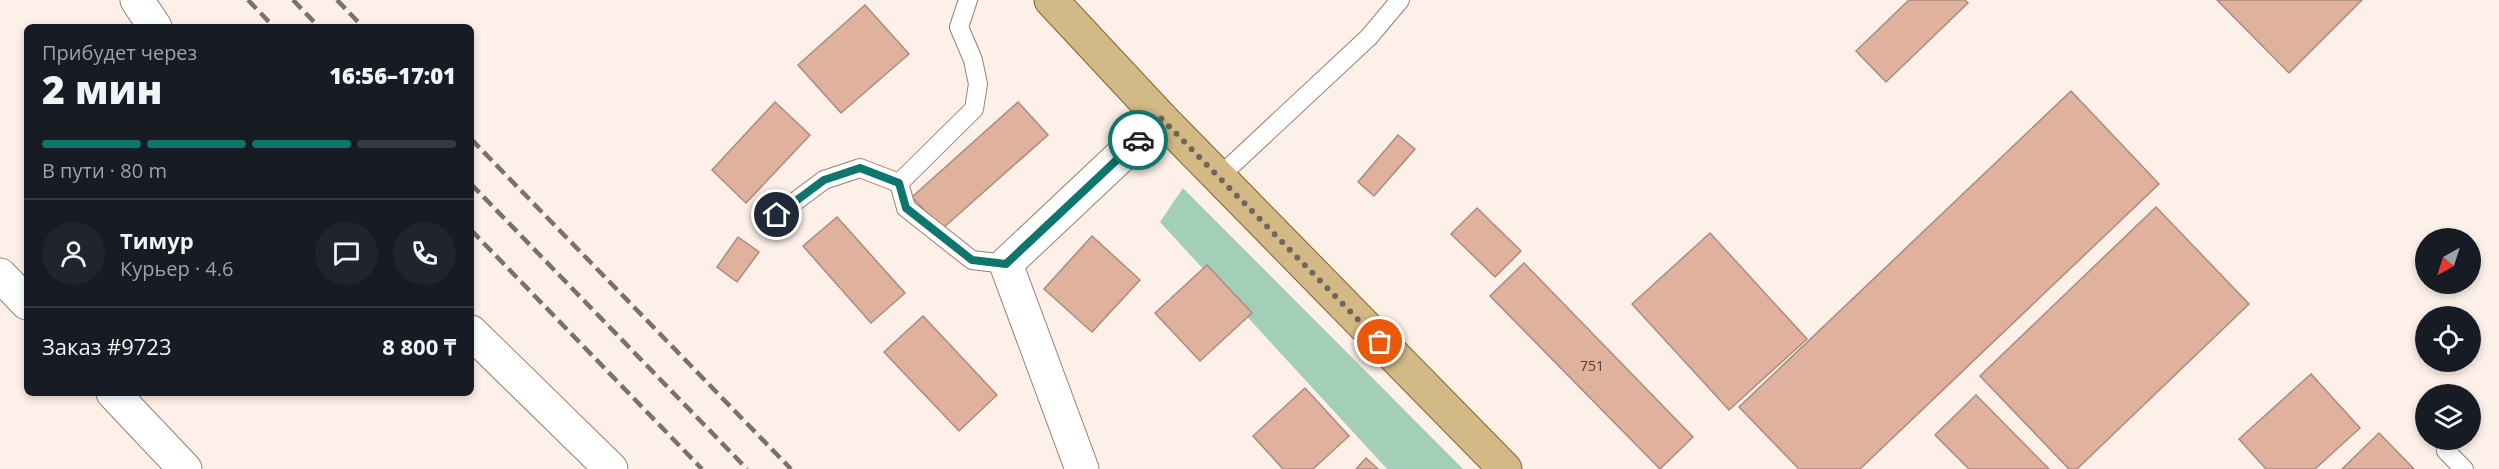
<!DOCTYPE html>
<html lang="ru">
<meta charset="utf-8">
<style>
body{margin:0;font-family:"Open Sans",sans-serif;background:#20242c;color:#f1f3f6;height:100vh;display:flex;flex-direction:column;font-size:22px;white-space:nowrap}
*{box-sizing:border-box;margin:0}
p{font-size:20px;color:#9ea1a6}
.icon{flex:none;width:33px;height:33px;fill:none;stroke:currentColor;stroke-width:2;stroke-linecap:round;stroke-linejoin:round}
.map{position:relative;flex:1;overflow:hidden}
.side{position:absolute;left:24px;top:24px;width:450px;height:372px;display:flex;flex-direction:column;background:#171b24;border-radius:9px;box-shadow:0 3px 9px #0003}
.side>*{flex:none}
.needle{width:39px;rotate:219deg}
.controls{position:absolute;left:2415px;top:228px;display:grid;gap:12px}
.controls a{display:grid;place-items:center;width:66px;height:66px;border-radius:50%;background:#171b24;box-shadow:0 3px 9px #0003;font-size:30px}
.pin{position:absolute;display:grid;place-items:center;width:51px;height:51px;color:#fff;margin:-26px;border:3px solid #fff;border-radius:50%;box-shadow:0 2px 6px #0007}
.courier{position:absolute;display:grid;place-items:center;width:60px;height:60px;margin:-30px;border:4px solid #0f766e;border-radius:50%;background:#fff;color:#222;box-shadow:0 2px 8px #0007}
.overview em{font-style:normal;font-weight:800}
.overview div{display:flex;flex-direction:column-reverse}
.overview{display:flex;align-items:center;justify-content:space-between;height:102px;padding:0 18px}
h1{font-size:39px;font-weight:800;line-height:45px}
.bar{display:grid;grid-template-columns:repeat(4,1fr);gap:9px 6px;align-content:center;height:72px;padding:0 18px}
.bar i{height:8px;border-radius:4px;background:#363941}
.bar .current{background:#0f766e}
.bar p{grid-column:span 4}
.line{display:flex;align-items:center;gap:15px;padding:0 18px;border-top:2px solid #363941}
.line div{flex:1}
.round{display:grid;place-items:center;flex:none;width:63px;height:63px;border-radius:32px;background:#20242c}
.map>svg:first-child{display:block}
.green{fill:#a3cfb8}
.building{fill:#e0b19d;stroke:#ab8b7d;stroke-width:1.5}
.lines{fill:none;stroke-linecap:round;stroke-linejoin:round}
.lane-casing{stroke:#9a7f6c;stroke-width:20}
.street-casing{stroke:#9a7f6c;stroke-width:35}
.primary-casing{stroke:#836329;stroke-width:35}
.lane{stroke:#fff;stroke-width:18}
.street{stroke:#fff;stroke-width:33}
.primary{stroke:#d3b985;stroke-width:33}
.rail{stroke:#7c7169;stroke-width:4.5;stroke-dasharray:12 6;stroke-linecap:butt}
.done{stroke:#71665e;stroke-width:6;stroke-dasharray:0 10.8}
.route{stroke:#0f766e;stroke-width:8}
.labels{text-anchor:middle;stroke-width:4.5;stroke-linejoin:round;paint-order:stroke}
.number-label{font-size:14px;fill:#544036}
</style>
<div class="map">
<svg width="2499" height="469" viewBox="0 0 2499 469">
<rect width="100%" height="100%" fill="#fcf0e8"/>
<!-- green -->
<path class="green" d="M1183,188l280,281h-76l-227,-247z"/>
<!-- building -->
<path class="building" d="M1909,0h56l3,3 -82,79 -30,-31z
M2217,0h145l-73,73z
M865,5l44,49 -68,59 -43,-48z
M2071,91l88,93 -299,285h-61l-60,-62z
M775,102l35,33 -64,68 -34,-33z
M1018,102l30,33 -106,94 -30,-32z
M1398,135l17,14 -41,47 -16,-14z
M2156,207l93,97 -172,165h-8l-89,-93z
M1477,208l44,43 -26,26 -44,-43z
M837,217l68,76 -34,30 -68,-77z
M1710,233l97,106 -78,71 -97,-106z
M1092,236l48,44 -48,52 -48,-43z
M738,237l21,15 -22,30 -20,-15z
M1524,263l169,174 -33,32 -170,-173z
M1207,265l45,48 -52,48 -45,-48z
M923,316l74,79 -38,36 -75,-79z
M2311,374l49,54 -45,41h-49l-27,-30z
M1305,388l44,48 -36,33h-30l-30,-33z
M1976,395l73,74h-80l-34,-34z
M2379,433l35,36h-72z
M1366,458l12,11h-22z"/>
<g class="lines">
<!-- lane casing -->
<g class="lane-casing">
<path id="lane" d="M968,0l-9,27 14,33 5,24 -4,25 -75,74 7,25 66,52 34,4
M1219,177l150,-140 31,-37
M777,215l47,-35 36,-12 39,15
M2446,451l18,18"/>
</g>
<!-- street casing -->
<g class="street-casing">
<path id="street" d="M137,0l18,27
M0,275l27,28
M471,332l140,137
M113,393l72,76
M1082,469l-76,-205 155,-146"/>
</g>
<!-- primary casing -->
<g class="primary-casing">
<path id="primary" d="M1051,0l110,118 344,351"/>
</g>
<!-- lane -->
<use href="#lane" class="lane"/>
<!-- street -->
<use href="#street" class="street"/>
<!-- primary -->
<use href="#primary" class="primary"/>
<!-- rail -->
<path class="rail" d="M248,0l26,27
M293,0l26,27
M337,0l26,27
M471,139l320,330
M471,184l276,285
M471,230l231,239"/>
</g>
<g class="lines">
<!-- done -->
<path class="done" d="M1138,140l23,-22 219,224"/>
<!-- route -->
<path class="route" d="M777,215l47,-35 36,-12 39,15 7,25 66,52 34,4 132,-124"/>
</g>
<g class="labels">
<!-- number labels -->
<g class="number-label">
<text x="1592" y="371">751</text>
</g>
</g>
</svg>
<div class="controls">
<a><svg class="needle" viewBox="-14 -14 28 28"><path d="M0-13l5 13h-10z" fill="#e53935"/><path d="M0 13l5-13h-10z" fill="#9ea1a6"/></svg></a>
<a><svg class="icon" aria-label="locate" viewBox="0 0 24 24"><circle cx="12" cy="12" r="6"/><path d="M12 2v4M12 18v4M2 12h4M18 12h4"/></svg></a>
<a><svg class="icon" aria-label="layers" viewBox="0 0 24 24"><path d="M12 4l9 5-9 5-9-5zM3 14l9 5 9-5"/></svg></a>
</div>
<div class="pin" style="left:1380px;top:342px;background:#ea580c"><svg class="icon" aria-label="bag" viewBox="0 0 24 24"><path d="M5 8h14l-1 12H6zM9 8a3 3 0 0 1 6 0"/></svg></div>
<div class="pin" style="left:777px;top:215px;background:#1f2937"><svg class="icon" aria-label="home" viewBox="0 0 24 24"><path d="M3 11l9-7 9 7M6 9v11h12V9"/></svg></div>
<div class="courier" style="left:1138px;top:140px"><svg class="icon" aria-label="car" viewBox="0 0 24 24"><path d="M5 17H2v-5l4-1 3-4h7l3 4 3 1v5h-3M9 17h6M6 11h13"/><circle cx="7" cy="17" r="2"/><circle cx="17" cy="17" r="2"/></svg></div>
<section class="side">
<div class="overview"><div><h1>2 мин</h1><p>Прибудет через</p></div><em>16:56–17:01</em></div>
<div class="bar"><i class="current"></i><i class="current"></i><i class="current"></i><i></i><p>В пути · 80 m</p></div>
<div class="line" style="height:108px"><a class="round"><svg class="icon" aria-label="person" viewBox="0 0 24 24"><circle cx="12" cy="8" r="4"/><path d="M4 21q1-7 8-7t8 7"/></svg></a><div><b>Тимур</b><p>Курьер · 4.6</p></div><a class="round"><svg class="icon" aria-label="chat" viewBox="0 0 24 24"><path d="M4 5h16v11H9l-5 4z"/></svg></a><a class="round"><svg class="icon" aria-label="phone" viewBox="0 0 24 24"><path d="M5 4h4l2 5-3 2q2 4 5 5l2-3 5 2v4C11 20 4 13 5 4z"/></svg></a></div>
<div class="line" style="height:78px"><div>Заказ #9723</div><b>8 800 ₸</b></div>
</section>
</div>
